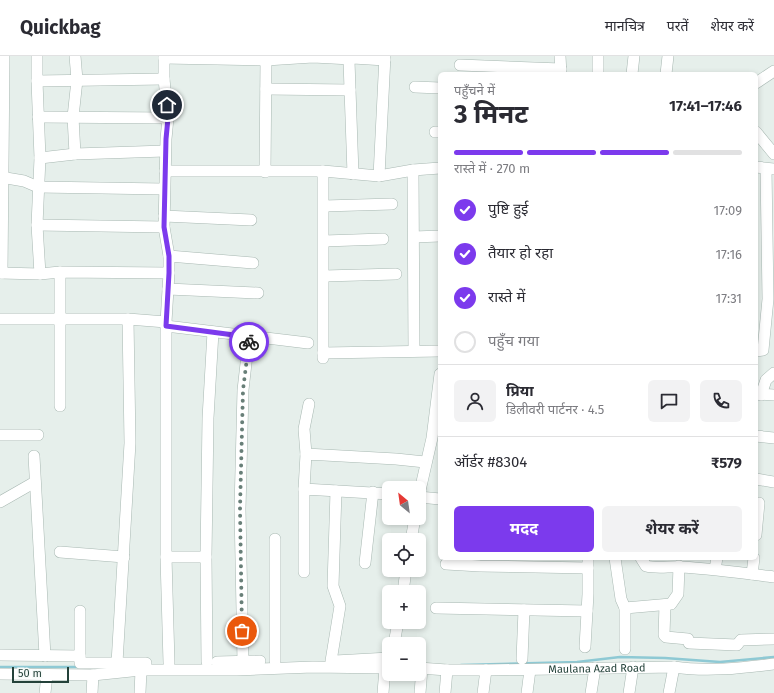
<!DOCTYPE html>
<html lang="hi">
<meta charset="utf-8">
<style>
body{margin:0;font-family:"Fira Sans","Noto Sans Devanagari",sans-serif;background:#f2f2f3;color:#2b2b33;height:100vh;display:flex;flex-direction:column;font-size:15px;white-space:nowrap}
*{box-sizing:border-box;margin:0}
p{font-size:13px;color:#7c7c81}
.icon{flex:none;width:22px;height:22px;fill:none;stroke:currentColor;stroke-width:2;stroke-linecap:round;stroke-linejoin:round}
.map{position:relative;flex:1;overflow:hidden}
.details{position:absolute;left:438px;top:16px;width:320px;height:488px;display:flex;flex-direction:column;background:#fff;border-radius:6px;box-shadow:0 2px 6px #0003}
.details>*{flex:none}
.needle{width:26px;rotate:331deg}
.tools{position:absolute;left:382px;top:425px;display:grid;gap:8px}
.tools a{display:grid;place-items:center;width:44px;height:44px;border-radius:6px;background:#fff;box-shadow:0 2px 6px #0003;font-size:20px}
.scale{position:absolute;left:12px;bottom:10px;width:57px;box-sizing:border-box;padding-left:4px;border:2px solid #24423a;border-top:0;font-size:11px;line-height:14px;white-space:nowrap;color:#24423a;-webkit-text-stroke:3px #f7fbf9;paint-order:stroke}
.pin{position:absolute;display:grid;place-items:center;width:34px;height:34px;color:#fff;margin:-17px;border:2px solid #fff;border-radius:50%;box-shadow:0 1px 4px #0007}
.courier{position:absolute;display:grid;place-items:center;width:40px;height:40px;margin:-20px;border:3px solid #7c3aed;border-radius:50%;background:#fff;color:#222;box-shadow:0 1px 5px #0007}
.summary em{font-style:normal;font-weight:700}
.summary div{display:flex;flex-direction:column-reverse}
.summary{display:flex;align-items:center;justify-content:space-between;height:68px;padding:0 16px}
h1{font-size:26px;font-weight:700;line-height:30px}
.bar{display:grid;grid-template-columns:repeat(4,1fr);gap:6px 4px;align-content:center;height:48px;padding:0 16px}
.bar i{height:5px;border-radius:3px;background:#e1e1e2}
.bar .selected{background:#7c3aed}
.bar p{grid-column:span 4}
.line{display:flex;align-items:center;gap:10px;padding:0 16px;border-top:1px solid #e1e1e2}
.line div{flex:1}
.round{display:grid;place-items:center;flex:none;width:42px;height:42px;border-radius:6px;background:#f2f2f3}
ol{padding:0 16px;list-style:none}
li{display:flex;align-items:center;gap:12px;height:44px}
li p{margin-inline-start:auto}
li .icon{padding:4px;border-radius:50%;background:#7c3aed;color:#fff;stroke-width:4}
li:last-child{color:#7c7c81}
li i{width:22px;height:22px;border:2px solid #e1e1e2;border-radius:50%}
.button{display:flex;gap:8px;margin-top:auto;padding:8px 16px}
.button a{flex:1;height:46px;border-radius:6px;background:#7c3aed;color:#fff;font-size:16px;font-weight:700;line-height:46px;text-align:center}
.button a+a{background:#f2f2f3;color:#2b2b33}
header{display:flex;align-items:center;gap:24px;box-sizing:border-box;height:56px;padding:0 20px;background:#fff;border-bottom:1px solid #e1e1e2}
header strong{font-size:19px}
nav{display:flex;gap:22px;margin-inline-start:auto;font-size:14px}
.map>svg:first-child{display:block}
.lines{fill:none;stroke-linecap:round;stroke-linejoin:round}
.stream{stroke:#8ec9d4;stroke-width:2.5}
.minor-casing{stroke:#a8b8b2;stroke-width:12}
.minor{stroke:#fff;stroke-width:11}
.done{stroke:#687f78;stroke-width:4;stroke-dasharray:0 7.2}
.route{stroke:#7c3aed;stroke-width:5}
.labels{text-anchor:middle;stroke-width:3;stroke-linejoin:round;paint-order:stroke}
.street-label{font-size:11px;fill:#24423a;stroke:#f7fbf9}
</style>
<header>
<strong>Quickbag</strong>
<nav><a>मानचित्र</a><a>परतें</a><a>शेयर करें</a></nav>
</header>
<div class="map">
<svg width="774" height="637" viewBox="0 0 774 637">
<rect width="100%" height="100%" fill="#e6efeb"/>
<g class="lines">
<!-- stream -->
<path class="stream" d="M461,609l116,-3 43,-5 45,1 55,4 54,-5
M0,611h79"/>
<!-- minor casing -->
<g class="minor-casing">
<g id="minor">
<path d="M37,0v25l3,77 -3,67 3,49"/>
<path d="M164,0v23l4,39 -2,21 -2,88 5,29v17l-3,49v235l3,106"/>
<path d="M560,0l1,18"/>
<path d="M598,0v18"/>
<path d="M164,2l102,2 47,-3 38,2"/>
<path d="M460,9l101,4"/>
<path d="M632,18l2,-18"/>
<path d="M666,18l2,-18"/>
<path d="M37,25l127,-2"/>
<path d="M756,27l18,-12"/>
<path d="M415,31l25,1"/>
<path d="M266,33l84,1"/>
<path d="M38,61l130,1"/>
<path d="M435,76h5"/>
<path d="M756,76l18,22"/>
<path d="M75,98l-2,-37 4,-37 -2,-24"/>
<path d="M40,102l35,-4 90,-3"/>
<path d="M756,111l18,2"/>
<path d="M413,114l1,181"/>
<path d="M165,115h158v187"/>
<path d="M323,115l56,5 34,-6 27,-2"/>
<path d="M265,116l1,-112"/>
<path d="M353,118l-4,-113 4,-3 32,2"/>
<path d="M379,120l6,-120"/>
<path d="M0,121l24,4 14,6 126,2"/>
<path d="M324,150l68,-2"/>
<path d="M164,160l87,4"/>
<path d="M37,169l127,2"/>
<path d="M414,181l26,-1"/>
<path d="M324,185l59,-2"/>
<path d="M169,200l84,7"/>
<path d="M0,217l40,1 20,-2 109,1"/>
<path d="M2,217l2,-217"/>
<path d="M324,220l72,-2"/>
<path d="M168,233l90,4"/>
<path d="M0,263h128l38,3"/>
<path d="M166,270l142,17"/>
<path d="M756,295l7,-1 5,-51 -2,-130"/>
<path d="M323,297l117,-2"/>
<path d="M756,338l18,1"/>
<path d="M761,339l5,-15 8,-7"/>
<path d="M60,350v-134"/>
<path d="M0,379h38"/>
<path d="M756,380l18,2"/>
<path d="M306,398l-2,-25 5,-25"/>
<path d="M34,400l11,200"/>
<path d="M756,423l18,3"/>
<path d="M304,433l2,-35 90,5 29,3"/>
<path d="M419,439l13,-57 8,-64"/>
<path d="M419,441l21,2"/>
<path d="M0,446l35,-20"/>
<path d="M756,479l3,-32"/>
<path d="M275,483v122"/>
<path d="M411,484l4,-22"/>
<path d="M60,496l64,5"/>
<path d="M166,501h40"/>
<path d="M615,502l6,41 4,9v41"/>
<path d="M641,502l5,8c12,3 24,0 36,1 31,2 61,6 92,10"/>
<path d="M365,507l8,-71"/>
<path d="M446,508l34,2 108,2"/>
<path d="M715,513l2,-11"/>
<path d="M304,516v-83l85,5"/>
<path d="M752,518l2,-16"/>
<path d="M403,536l3,-22"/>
<path d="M665,549l-1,30 2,2 22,2 1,4 48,2 4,-5 33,-1"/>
<path d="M436,552l151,3"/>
<path d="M625,552l46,-4 7,-10 1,-28"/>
<path d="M80,555v52h66"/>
<path d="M394,588l4,-22"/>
<path d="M585,591l3,-53v-36"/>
<path d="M0,599l80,1"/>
<path d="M522,603l2,-49"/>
<path d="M331,605l9,-55 -7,-20 3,-95"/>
<path d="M335,605l54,-3"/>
<path d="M207,606l-1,-105 2,-139 5,-86"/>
<path d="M217,606l43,-1"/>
<path d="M243,606l-3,-153 3,-119 6,-53"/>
<path d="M117,607l13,-220 -2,-124"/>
<path id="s1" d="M419,612l28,2h39l188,-3c33,5 67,1 100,-3"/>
<path d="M0,618l93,1 48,-5h96l76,-3 72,1"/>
<path d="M45,637l2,-18"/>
<path d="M92,637l1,-18"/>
<path d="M140,637l1,-23"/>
<path d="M383,637l2,-25h4"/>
<path d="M420,637l2,-25"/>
<path d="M445,637l2,-23"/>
<path d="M483,637l3,-23"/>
<path d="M527,637l3,-23"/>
<path d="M591,637l4,-25"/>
<path d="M629,637l4,-26"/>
<path d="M669,637l5,-26"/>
</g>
</g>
<!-- minor -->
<use href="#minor" class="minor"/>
</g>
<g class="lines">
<!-- done -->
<path class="done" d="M242,575l-2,-122 3,-119 6,-48"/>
<!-- route -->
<path class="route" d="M167,49l1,13 -2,21 -2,88 5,29v17l-3,53 83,11v5"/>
</g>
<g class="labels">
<!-- street labels -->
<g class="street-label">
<text dy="4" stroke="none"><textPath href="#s1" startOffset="178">Maulana Azad Road</textPath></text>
</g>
</g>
</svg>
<div class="tools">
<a><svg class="needle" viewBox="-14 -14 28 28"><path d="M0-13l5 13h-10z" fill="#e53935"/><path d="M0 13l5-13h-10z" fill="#7c7c81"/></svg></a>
<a><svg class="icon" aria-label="locate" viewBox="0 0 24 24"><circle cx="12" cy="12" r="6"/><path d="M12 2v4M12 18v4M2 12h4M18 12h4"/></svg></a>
<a>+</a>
<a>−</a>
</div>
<div class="scale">50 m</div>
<div class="pin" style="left:242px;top:575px;background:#ea580c"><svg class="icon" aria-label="bag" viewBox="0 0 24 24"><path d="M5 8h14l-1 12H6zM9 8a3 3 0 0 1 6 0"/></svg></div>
<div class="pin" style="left:167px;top:49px;background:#1f2937"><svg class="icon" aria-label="home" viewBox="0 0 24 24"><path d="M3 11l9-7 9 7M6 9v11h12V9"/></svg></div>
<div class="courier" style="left:249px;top:286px"><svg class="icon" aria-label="bike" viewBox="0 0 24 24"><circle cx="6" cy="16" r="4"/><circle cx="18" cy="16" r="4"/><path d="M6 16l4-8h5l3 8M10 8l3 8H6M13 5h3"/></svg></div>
<section class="details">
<div class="summary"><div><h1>3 मिनट</h1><p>पहुँचने में</p></div><em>17:41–17:46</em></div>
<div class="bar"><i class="selected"></i><i class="selected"></i><i class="selected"></i><i></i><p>रास्ते में · 270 m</p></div>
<ol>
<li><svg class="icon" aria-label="check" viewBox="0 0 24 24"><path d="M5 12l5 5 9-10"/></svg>पुष्टि हुई<p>17:09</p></li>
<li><svg class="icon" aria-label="check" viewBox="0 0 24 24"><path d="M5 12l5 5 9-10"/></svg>तैयार हो रहा<p>17:16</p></li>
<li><svg class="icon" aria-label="check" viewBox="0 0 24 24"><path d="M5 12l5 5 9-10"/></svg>रास्ते में<p>17:31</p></li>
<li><i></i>पहुँच गया</li>
</ol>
<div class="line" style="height:72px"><a class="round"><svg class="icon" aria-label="person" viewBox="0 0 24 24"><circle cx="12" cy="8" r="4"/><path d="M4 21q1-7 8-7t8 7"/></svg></a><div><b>प्रिया</b><p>डिलीवरी पार्टनर · 4.5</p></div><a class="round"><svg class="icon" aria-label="chat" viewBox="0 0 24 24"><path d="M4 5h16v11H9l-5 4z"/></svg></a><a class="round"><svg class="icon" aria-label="phone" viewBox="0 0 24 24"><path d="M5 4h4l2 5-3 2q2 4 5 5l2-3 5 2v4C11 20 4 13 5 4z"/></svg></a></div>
<div class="line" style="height:52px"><div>ऑर्डर #8304</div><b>₹579</b></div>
<div class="button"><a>मदद</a><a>शेयर करें</a></div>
</section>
</div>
